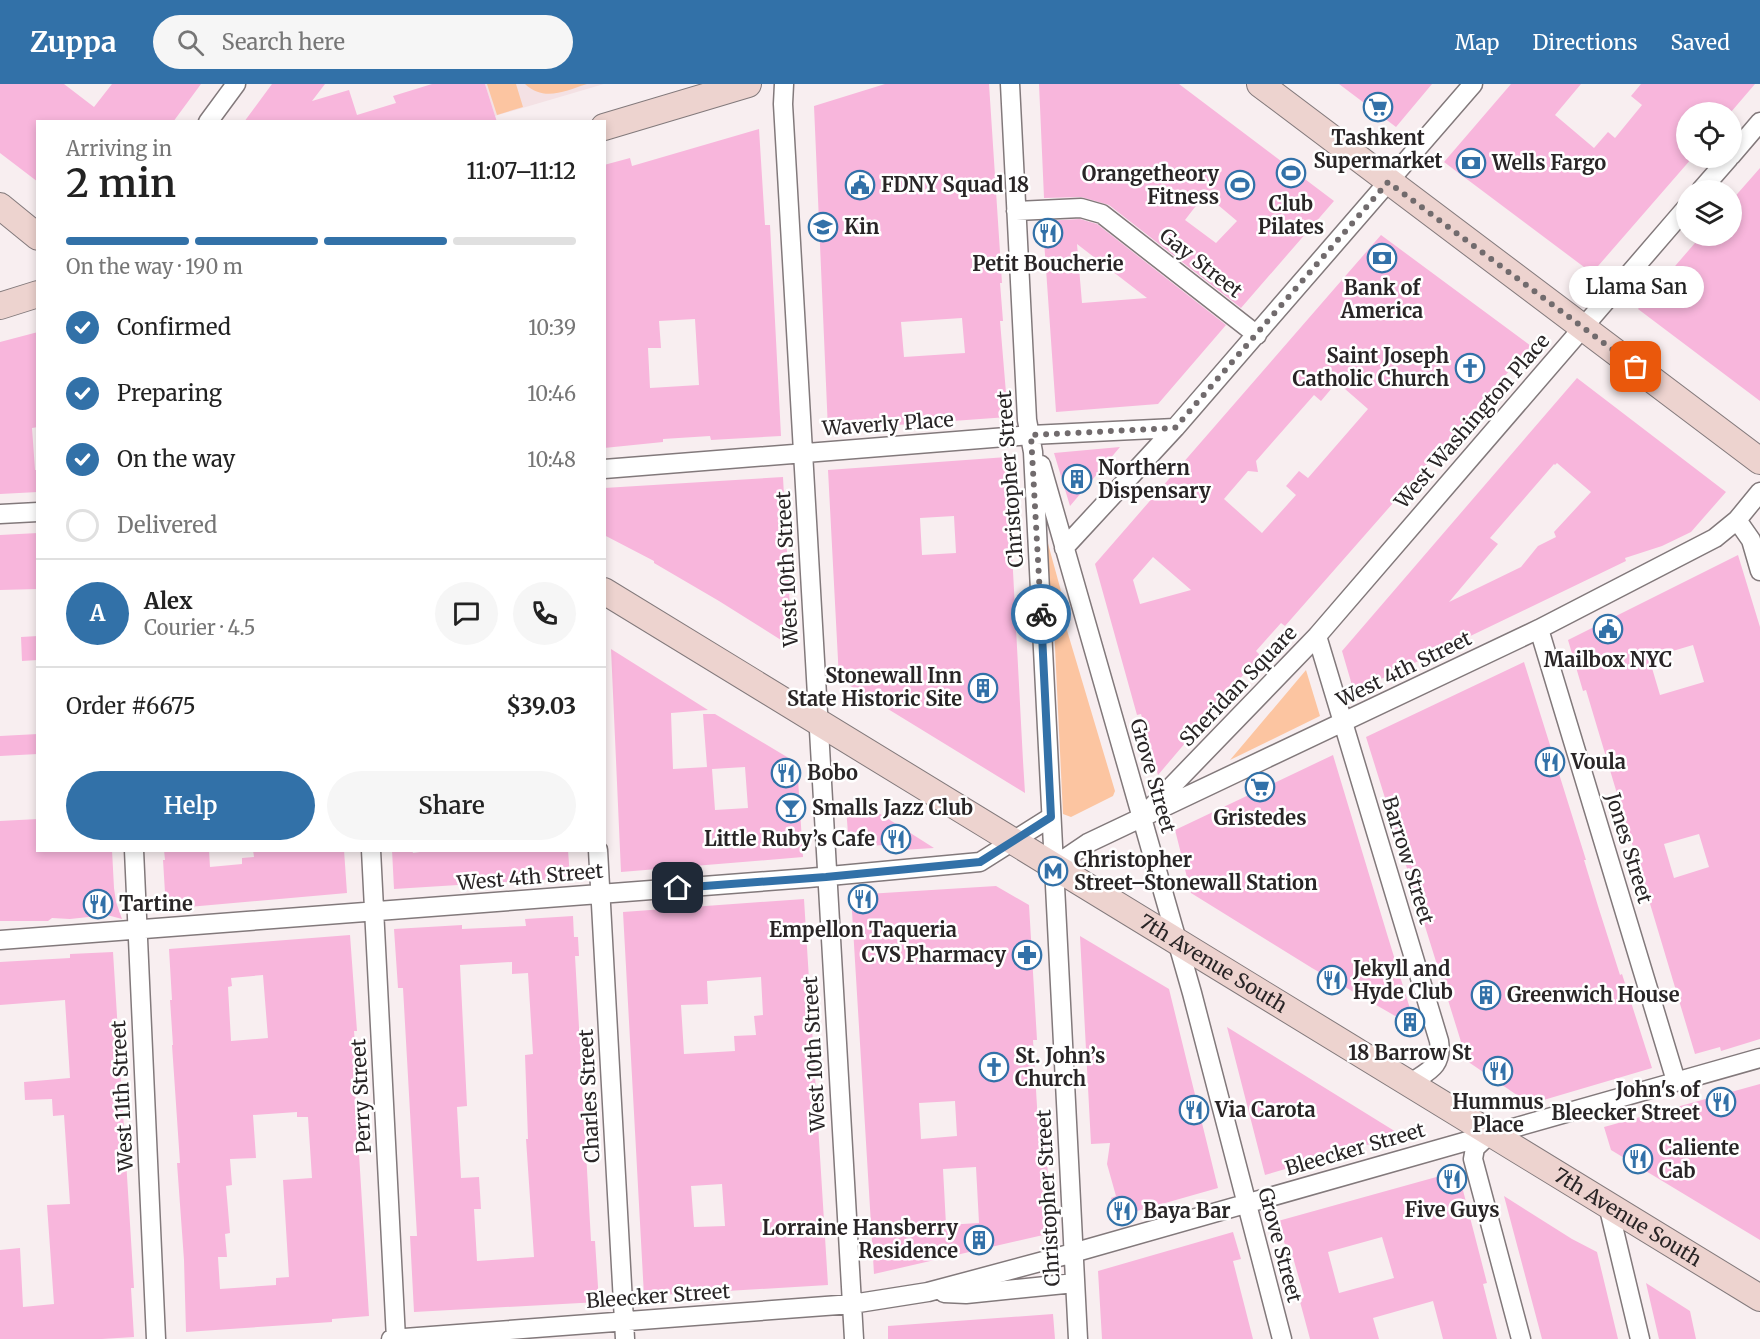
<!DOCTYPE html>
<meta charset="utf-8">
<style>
body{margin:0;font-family:Merriweather,serif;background:#f6f6f6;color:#222;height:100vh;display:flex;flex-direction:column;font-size:22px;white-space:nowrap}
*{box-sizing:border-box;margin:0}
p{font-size:20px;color:#767676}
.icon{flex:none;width:33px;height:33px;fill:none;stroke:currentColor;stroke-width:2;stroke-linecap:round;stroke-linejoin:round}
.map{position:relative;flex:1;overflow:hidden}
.drawer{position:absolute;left:36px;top:36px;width:570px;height:732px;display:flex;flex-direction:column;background:#fff;border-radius:0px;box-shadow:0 3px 9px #0003}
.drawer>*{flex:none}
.fabs{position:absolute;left:1676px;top:18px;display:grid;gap:12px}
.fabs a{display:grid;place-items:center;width:66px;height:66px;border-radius:50%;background:#fff;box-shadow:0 3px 9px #0003;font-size:30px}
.pin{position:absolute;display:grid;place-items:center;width:51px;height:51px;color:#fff;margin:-26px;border-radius:12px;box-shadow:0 3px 9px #0006}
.courier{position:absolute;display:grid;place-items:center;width:60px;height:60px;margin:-30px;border:4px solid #3271a8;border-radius:50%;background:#fff;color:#222;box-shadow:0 2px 8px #0007}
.bubble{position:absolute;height:42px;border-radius:21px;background:#fff;box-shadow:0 3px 9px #0003;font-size:20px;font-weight:600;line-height:42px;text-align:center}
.head em{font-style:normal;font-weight:600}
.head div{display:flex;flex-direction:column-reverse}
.head{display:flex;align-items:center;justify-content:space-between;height:102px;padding:0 30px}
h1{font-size:39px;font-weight:600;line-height:45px}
.bar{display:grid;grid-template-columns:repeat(4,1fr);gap:9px 6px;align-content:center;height:72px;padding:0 30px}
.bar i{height:8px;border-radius:4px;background:#e0e0e0}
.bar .on{background:#3271a8}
.bar p{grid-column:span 4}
.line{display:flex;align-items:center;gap:15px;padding:0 30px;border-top:2px solid #e0e0e0}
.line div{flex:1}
.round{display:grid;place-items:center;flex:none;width:63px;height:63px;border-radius:32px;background:#f6f6f6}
ol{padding:0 30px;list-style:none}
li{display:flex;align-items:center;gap:18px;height:66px}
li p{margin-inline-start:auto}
li .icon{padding:6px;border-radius:50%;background:#3271a8;color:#fff;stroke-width:4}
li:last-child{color:#767676}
li i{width:33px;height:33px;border:3px solid #e0e0e0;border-radius:50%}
.action{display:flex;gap:12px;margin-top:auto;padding:12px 30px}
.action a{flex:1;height:69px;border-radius:36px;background:#3271a8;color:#fff;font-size:24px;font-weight:600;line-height:69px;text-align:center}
.action a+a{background:#f6f6f6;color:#222}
header{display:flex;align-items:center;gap:36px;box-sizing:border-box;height:84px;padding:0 30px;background:#3271a8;color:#fff}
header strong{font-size:28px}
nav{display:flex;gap:33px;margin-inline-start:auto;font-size:21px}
.search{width:420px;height:54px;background:#f6f6f6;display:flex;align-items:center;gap:15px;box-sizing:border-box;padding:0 21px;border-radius:33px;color:#767676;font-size:22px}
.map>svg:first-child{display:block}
.built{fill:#f4e1e4}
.green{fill:#fcc5a1}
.building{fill:#f8b6dc;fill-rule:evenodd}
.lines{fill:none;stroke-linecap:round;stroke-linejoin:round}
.minor-casing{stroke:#82797b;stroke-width:21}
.secondary-casing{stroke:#82797b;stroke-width:28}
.minor{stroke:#fff;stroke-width:18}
.secondary{stroke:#edd3cf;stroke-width:26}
.done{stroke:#716b6d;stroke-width:6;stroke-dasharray:0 10.8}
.route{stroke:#3271a8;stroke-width:8}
.labels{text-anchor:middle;stroke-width:5;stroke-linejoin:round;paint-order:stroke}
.poi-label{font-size:20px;font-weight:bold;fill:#292526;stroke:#fff;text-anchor:start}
.street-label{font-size:20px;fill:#292526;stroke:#fff}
</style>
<header>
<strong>Zuppa</strong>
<div class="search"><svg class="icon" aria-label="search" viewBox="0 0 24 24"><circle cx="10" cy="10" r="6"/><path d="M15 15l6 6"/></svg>Search here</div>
<nav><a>Map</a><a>Directions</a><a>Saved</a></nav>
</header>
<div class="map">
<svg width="1760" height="1255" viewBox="0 0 1760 1255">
<rect width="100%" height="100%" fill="#f8eef0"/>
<!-- built -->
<path class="built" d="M485,0h119l-109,32z"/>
<!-- green -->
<path class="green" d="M487,0h29l7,23 -26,8z
M525,0h62c-22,7 -43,18 -62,0z
M1044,445l17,62 -12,2z
M1061,536l5,7 49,164 -2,5 -42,21 -8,-3 -9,-188 2,-5z
M1306,586l14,46 -90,44z"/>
<!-- building -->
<path class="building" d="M0,0h64l30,23 18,-23h89l-28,38h-135v60l-38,-29z
M272,0h53l-13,17 37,-11 8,25 39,-12 -3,-7 39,-12h53l12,38h-253z
M885,0h104l13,199h-2l3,38h-3l8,96 -180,13 -14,-324zM962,234l3,35 -61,4 -3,-35z
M1039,0h140l155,117 -93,107 -132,-103 -28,-8 -37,1zM1205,110l32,27 -21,22 -31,-23z
M1339,0h93l-36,43z
M1511,0h70l-26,31 39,33 14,-16 7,6 27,-33 -11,-9 10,-12h114l-24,28h-45v46h6l-100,115 -148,-111z
M759,45l6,96h5l11,211 -70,4 -1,-4 -47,3v3l-59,6v-283l26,-7 2,8zM695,235l4,66 -49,3 -2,-40h13l-2,-27z
M1760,84v233l-122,-92 63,-73h30v-35z
M1080,135l17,5 129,101 -68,79 -102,8 -13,-186 2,-1v-4zM1077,160l70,54 -65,5z
M1381,151l150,111 -246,280 -4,-3 -25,28 4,4 -102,120 -17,-61 -4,1 -42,-151zM1337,298l31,27 -60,69 -9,-7 -13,15 10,9 -34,38 -38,-34 24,-28 10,1 -2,-11 58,-66 7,6zM1153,473l38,33 -51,14 -7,-24z
M38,248v95l-6,1 3,42h3v22l-38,2v-152z
M1577,294l149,114 -35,40 -29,14 -37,12 1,3 -272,131 -12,-41zM1557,379l34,29 -37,40 2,5 -18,9 -17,21 -72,35 49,-58 -8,-6 64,-74 1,1z
M1120,363l-50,59 -16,-53z
M1007,373l16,304 2,32 -186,-114 -11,-209zM954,432l2,37 -34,2 -2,-37z
M783,393l9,170 -73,-46 -65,-38v-2l-50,-26v-47z
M38,449v56l-38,1v-55z
M1738,471l22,72v412l-39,12 -1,-4 -25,7 -109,-364 -3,1 -15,-51zM1693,561l11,37 -44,13 -11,-37zM1699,750l10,33 -35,11 -10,-34z
M38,552v24l-16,1 -1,-24z
M611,565l97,61 -37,3 2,56 34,-2 -4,-53h12l82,49 6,94 -182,15zM745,683l3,41 -33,2 -3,-41z
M1524,578l62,198h-2l14,46 22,69 2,-1 30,94 -122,36 -63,-43 -101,-324z
M38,650v20l-38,2v-20z
M1333,671l54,179 29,94 -104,-60 -121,-75 -16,-63z
M868,722l14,9 52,33 -49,3v-6l-36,2 -3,-40z
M38,735v31h74l2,38 2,14 6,17 -15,-4 -37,4 -18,-1 -4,3h-48v-100z
M164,766h45l1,17 32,-3v-6l12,-1 -1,-7h91l3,43 -181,16 -3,-49h2z
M392,766h20l1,3 21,-3h134l2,28 -176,11z
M996,802l33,19 8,135h-4l5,83h4l1,24 3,-1 6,87 -178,41 -23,-379zM955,1017l2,35 -36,3 -2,-36zM976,1083l3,56 -33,2 -3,-56z
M804,815l24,386 -184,11 -21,-384zM761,893l2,38 -9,1 2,19 -22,1 1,15 -51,3 -3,-49 27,-1 -1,-23zM722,1100l3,42 -31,1 -3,-41z
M573,832l1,21h4l1,19h-4l15,267 1,18h4l4,61 -185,10 -4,-76h7l-14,-248h-5l-4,-59 68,-4v4l64,-3 -1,-7zM512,878v12l16,-1 5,81 -8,1 3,84h-2l8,118 -57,4 -3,-52h7l-2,-32 -18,1 -4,-71 10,-1 -7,-141z
M350,851l7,96h-3l4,53 -3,5 14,227 -37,3v3l-146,10 -2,-72 -7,-97h3l-8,-118h1l-3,-45h2l-3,-51zM263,891l5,63 -37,3 -3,-54 4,-1 -1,-8zM297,1028v5h11l4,61 -29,2 6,97 -13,1v7l-56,4 -2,-32h9l-2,-23 5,-1 -4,-47 6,-1 -2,-26 26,-1 -3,-43z
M1080,852l89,53 49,199 -102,29 -5,-19 5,-2 -9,-32 3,-21 -19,1z
M113,868l21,336h-3l3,49 -32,2h-102v-89l20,-2 3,59 31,-3 -7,-99 23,-1 -6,-89 -11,1 -1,-17 -27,1 -1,-18 46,-4 -5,-78 -65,5v-43l70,-4v-4z
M1227,943l90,56 84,52 -136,40z
M1760,1000v156l-149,-90 -7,-23z
M1458,1087l29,112 -4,1 14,55h-54l-10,-38 -60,17 6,21h-69l-11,-41 5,-2 -10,-35 -4,1 -12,-41zM1382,1153l12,41 -55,15 -11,-41z
M1504,1112l68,43 25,13 21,87h-76z
M1233,1148l8,27 -8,2 20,78h-151l-4,-68z
M1646,1199l44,28 6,28h-37z
M1053,1230l2,25h-167v-13z"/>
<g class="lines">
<!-- minor casing -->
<g class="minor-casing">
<path id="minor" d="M784,0l-1,20 71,1235
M1010,0l17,336 6,32 45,887
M208,38l28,-38
M1731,72l29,-34
M1701,106l28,-32
M1016,127l65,-3 21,6 155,121
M1041,381l151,528 90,346
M604,385l427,-34 144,-7
M0,430l38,-2
M1737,436l14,20 9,31
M1064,464l111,-120 298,-344
M1539,545l137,452
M1317,552l122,405c4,26 -11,30 -30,43
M1142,733l175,-181 369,-428
M134,766l22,489
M371,766l25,489
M598,766l27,489
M1054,782l34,-23 451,-214 176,-91 22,-18 23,-28
M0,856l808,-62 172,-16 71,-45
M1490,1050l-15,14 -2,11 48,180
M1608,1121l32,134
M944,1209l22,1 109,-11
M391,1255l461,-35 76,-12 127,-34 705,-200"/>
</g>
<!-- secondary casing -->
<g class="secondary-casing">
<g id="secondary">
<path d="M1260,0l500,377"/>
<path d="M604,43l144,-43"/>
<path d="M0,122l38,31"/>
<path d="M0,222l38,-12"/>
<path id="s1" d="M604,507l1156,707"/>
</g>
</g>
<!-- minor -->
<use href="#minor" class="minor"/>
<!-- secondary -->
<use href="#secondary" class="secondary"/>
</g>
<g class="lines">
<!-- done -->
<path class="done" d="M1041,530l-10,-179 144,-7 213,-246 248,185"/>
<!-- route -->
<path class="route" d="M678,804l148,-11 154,-15 71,-45 -10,-203"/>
</g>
<!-- icons -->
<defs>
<g id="supermarket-ring" transform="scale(1.5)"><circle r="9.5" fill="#fff" stroke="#3271a8" stroke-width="1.5"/><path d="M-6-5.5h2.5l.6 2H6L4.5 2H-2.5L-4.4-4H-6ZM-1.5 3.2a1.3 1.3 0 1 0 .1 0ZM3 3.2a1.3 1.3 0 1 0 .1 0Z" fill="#3271a8"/></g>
<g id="bank-ring" transform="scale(1.5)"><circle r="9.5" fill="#fff" stroke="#3271a8" stroke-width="1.5"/><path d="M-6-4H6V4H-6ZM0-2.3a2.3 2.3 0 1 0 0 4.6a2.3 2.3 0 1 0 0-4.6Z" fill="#3271a8"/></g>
<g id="stadium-ring" transform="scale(1.5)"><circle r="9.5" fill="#fff" stroke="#3271a8" stroke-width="1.5"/><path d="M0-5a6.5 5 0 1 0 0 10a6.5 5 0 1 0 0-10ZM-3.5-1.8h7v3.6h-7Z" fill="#3271a8"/></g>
<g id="civic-ring" transform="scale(1.5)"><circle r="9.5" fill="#fff" stroke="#3271a8" stroke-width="1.5"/><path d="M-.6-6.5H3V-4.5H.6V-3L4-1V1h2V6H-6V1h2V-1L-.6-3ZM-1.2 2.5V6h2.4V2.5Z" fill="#3271a8"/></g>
<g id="school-ring" transform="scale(1.5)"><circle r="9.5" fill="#fff" stroke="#3271a8" stroke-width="1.5"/><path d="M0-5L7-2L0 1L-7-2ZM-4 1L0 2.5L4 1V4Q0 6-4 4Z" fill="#3271a8"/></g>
<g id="restaurant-ring" transform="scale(1.5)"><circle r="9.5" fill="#fff" stroke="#3271a8" stroke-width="1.5"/><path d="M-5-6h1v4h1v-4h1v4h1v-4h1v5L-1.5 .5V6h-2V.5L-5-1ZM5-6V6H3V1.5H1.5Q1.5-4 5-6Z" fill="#3271a8"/></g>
<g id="church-ring" transform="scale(1.5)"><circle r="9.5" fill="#fff" stroke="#3271a8" stroke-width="1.5"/><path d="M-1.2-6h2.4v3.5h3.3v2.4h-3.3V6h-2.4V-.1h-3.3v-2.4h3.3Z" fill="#3271a8"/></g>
<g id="building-ring" transform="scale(1.5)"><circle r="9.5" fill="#fff" stroke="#3271a8" stroke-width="1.5"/><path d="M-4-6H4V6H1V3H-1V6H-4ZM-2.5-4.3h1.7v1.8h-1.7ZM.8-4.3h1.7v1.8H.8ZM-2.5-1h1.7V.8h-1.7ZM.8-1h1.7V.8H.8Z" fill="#3271a8"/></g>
<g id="bar-ring" transform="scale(1.5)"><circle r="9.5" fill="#fff" stroke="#3271a8" stroke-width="1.5"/><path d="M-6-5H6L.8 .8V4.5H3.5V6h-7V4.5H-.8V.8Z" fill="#3271a8"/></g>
<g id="metro-ring" transform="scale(1.5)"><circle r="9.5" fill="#fff" stroke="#3271a8" stroke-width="1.5"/><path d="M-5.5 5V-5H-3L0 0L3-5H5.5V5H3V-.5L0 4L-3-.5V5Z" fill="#3271a8"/></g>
<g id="pharmacy-ring" transform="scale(1.5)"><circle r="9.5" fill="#fff" stroke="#3271a8" stroke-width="1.5"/><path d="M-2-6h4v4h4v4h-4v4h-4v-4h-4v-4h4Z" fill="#3271a8"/></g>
</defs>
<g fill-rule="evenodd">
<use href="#supermarket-ring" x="1378" y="23"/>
<use href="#bank-ring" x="1471" y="79"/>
<use href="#stadium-ring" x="1291" y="89"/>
<use href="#civic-ring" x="860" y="101"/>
<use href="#stadium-ring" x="1240" y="101"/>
<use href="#school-ring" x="823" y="143"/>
<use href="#restaurant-ring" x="1048" y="149"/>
<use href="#bank-ring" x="1382" y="174"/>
<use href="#church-ring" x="1470" y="284"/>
<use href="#building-ring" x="1077" y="395"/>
<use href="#civic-ring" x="1608" y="545"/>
<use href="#building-ring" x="983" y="604"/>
<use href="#restaurant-ring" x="1550" y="678"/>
<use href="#restaurant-ring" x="786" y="689"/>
<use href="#supermarket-ring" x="1260" y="703"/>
<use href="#bar-ring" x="791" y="724"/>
<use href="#restaurant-ring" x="896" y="755"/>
<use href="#metro-ring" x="1053" y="787"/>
<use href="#restaurant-ring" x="863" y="815"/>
<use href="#restaurant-ring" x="98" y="820"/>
<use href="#pharmacy-ring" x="1027" y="871"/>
<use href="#restaurant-ring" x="1332" y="896"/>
<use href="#building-ring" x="1486" y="911"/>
<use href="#building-ring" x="1410" y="938"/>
<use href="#church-ring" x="994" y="983"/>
<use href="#restaurant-ring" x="1498" y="987"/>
<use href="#restaurant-ring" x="1721" y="1018"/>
<use href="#restaurant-ring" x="1194" y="1026"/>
<use href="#restaurant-ring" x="1638" y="1075"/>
<use href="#restaurant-ring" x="1452" y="1095"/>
<use href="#restaurant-ring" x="1122" y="1127"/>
<use href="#building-ring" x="979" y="1156"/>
</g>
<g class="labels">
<!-- poi labels -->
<g class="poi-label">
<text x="1378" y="61" text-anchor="middle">Tashkent<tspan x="1378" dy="23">Supermarket</tspan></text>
<text x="1492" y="86">Wells Fargo</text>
<text x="1219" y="97" text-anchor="end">Orangetheory<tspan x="1219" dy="23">Fitness</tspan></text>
<text x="881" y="108">FDNY Squad 18</text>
<text x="1291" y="127" text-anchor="middle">Club<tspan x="1291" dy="23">Pilates</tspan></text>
<text x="844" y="150">Kin</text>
<text x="1048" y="187" text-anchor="middle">Petit Boucherie</text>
<text x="1382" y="211" text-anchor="middle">Bank of<tspan x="1382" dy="23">America</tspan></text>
<text x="1449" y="279" text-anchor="end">Saint Joseph<tspan x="1449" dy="23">Catholic Church</tspan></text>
<text x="1098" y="391">Northern<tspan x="1098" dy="23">Dispensary</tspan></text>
<text x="1608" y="583" text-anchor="middle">Mailbox NYC</text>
<text x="962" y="599" text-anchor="end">Stonewall Inn<tspan x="962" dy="23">State Historic Site</tspan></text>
<text x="1571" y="685">Voula</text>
<text x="807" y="696">Bobo</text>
<text x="812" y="731">Smalls Jazz Club</text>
<text x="1260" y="741" text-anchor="middle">Gristedes</text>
<text x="875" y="762" text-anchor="end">Little Ruby’s Cafe</text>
<text x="1074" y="783">Christopher<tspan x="1074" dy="23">Street–Stonewall Station</tspan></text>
<text x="119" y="827">Tartine</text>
<text x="863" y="853" text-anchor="middle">Empellon Taqueria</text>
<text x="1006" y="878" text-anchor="end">CVS Pharmacy</text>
<text x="1353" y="892">Jekyll and<tspan x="1353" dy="23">Hyde Club</tspan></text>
<text x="1507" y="918">Greenwich House</text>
<text x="1410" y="976" text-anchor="middle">18 Barrow St</text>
<text x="1015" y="979">St. John’s<tspan x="1015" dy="23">Church</tspan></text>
<text x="1700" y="1013" text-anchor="end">John's of<tspan x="1700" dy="23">Bleecker Street</tspan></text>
<text x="1498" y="1025" text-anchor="middle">Hummus<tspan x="1498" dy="23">Place</tspan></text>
<text x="1215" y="1033">Via Carota</text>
<text x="1659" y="1071">Caliente<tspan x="1659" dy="23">Cab</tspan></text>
<text x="1452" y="1133" text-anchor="middle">Five Guys</text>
<text x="1143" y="1134">Baya Bar</text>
<text x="958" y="1151" text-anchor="end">Lorraine Hansberry<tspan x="958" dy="23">Residence</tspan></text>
</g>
<!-- street labels -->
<g class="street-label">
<text transform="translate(1201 179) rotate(38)" y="7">Gay Street</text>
<text transform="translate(1472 337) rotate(-49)" y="7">West Washington Place</text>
<text transform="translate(888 340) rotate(-4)" y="7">Waverly Place</text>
<text transform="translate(1010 395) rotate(-94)" y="7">Christopher Street</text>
<text transform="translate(787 485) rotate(-93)" y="7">West 10th Street</text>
<text transform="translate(1404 585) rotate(-26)" y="7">West 4th Street</text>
<text transform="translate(1238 602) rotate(-46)" y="7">Sheridan Square</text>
<text transform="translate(1153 692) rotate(74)" y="7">Grove Street</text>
<text transform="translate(1629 764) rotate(73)" y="7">Jones Street</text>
<text transform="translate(1408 776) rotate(73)" y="7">Barrow Street</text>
<text transform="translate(530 793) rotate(-5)" y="7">West 4th Street</text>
<text dy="7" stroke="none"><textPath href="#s1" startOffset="714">7th Avenue South</textPath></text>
<text transform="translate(814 970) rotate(-93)" y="7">West 10th Street</text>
<text transform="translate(122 1012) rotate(-93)" y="7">West 11th Street</text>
<text transform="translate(361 1012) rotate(-93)" y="7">Perry Street</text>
<text transform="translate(589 1012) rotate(-93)" y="7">Charles Street</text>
<text transform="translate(1355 1065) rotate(-16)" y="7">Bleecker Street</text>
<text transform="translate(1048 1114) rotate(-93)" y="7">Christopher Street</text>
<text dy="7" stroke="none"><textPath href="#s1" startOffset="1200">7th Avenue South</textPath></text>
<text transform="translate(1280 1161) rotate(75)" y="7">Grove Street</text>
<text transform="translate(658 1212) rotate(-4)" y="7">Bleecker Street</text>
</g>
</g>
</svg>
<div class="fabs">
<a><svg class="icon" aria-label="locate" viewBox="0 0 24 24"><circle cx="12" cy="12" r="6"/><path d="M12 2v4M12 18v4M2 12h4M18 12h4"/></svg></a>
<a><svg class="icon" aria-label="layers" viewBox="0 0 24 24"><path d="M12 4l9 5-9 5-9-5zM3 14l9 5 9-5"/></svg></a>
</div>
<div class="pin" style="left:1636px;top:283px;background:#ea580c"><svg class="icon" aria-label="bag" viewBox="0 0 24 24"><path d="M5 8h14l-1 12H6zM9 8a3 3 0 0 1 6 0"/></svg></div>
<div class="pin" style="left:678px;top:804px;background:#1f2937"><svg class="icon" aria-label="home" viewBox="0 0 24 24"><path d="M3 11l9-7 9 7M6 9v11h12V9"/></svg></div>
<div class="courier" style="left:1041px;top:530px"><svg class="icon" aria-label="bike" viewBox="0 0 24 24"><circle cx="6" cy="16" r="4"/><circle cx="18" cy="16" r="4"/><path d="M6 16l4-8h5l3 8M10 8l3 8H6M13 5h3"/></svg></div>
<div class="bubble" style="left:1569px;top:182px;width:135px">Llama San</div>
<section class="drawer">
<div class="head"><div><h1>2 min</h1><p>Arriving in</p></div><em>11:07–11:12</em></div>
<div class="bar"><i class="on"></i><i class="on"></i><i class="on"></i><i></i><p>On the way · 190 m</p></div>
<ol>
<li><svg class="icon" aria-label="check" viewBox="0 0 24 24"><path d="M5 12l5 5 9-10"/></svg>Confirmed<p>10:39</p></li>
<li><svg class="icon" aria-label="check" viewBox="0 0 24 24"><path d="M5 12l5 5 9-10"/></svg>Preparing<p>10:46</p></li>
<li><svg class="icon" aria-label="check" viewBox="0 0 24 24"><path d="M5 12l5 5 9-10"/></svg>On the way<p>10:48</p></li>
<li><i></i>Delivered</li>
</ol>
<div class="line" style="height:108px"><b class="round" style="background:#3271a8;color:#fff">A</b><div><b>Alex</b><p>Courier · 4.5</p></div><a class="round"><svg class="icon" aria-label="chat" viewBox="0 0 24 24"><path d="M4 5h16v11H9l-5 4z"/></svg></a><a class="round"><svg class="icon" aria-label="phone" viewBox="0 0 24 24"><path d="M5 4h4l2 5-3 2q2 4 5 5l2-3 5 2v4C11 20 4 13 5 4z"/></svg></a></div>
<div class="line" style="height:78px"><div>Order #6675</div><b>$39.03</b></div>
<div class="action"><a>Help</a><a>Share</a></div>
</section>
</div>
